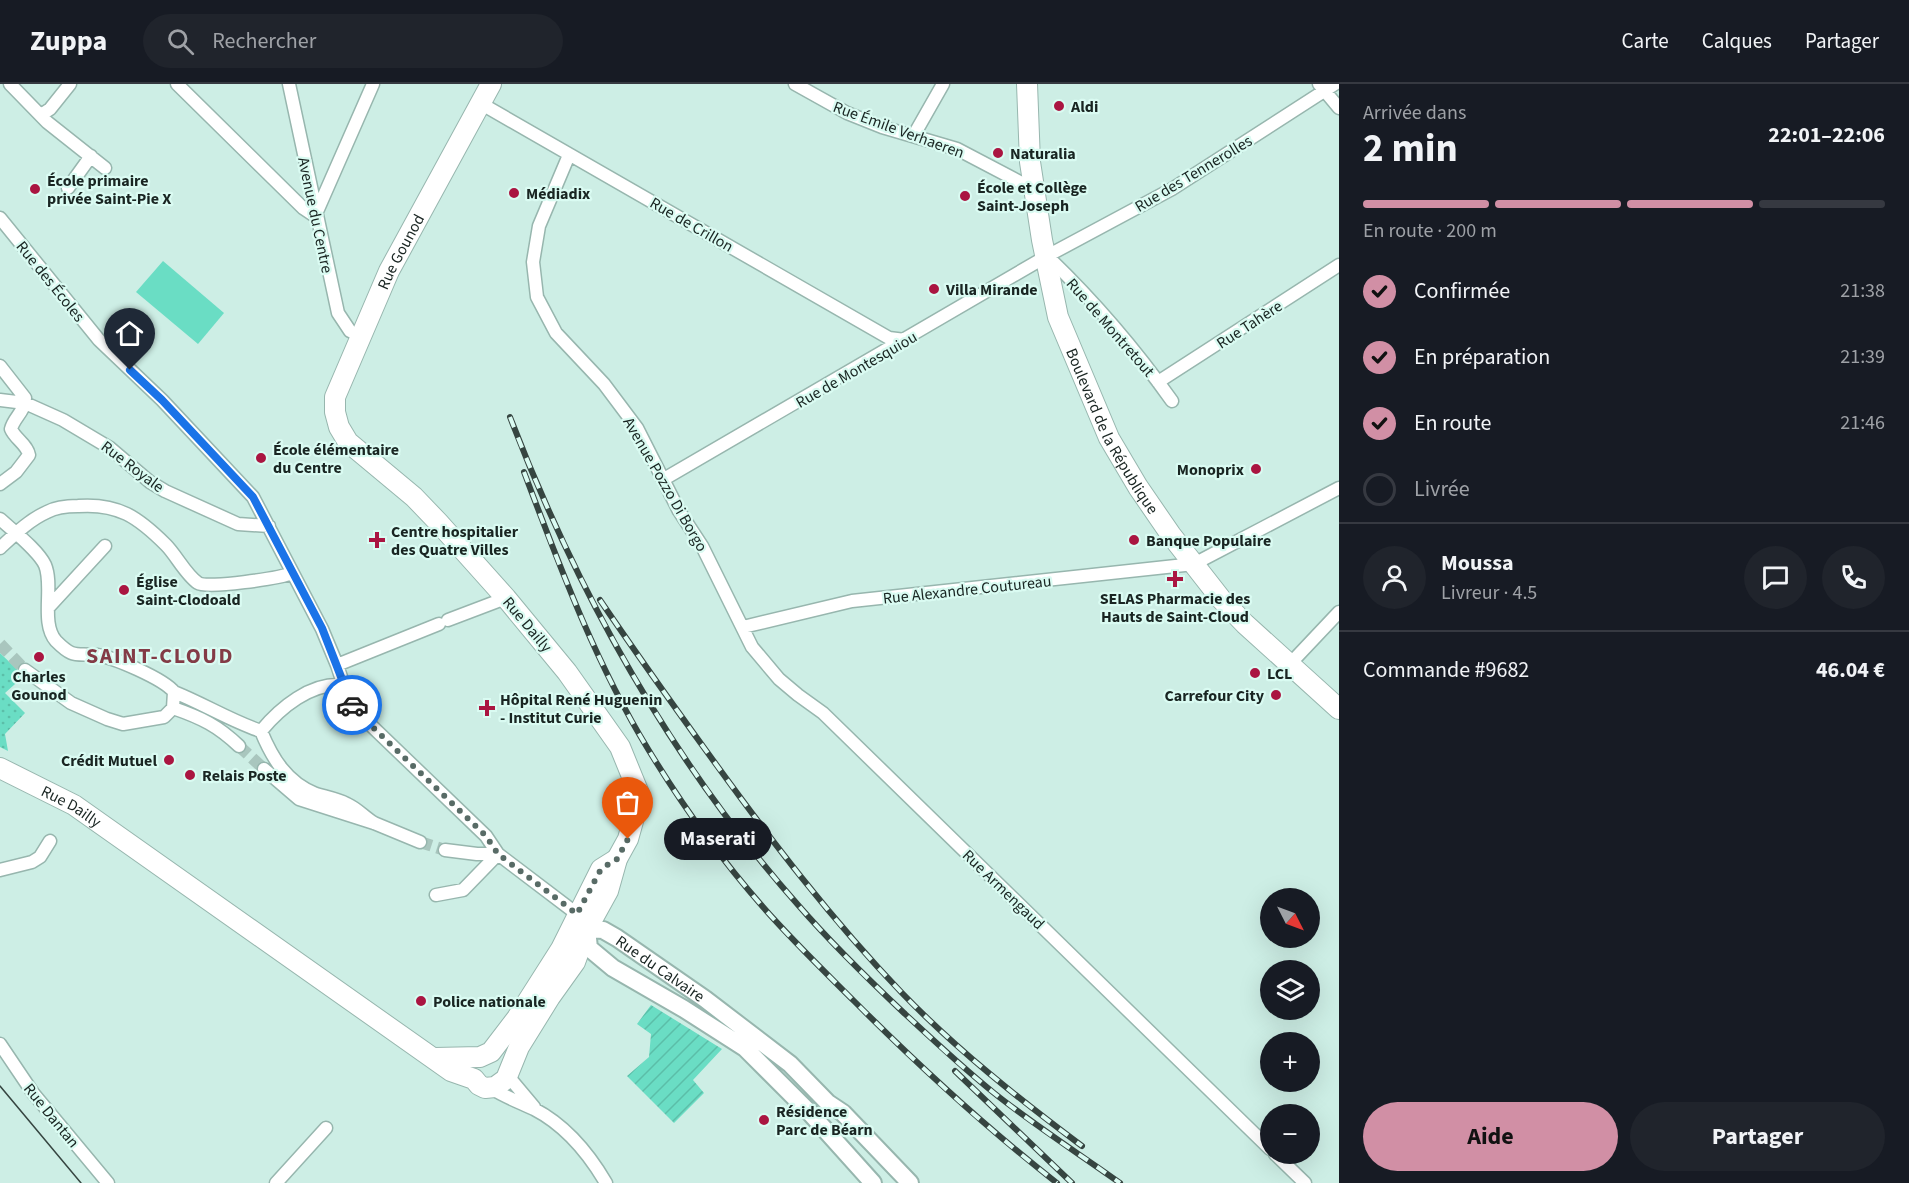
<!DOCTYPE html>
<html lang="fr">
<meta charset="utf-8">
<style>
body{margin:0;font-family:"Source Sans 3",sans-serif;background:#20242c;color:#f1f3f6;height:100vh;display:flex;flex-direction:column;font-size:22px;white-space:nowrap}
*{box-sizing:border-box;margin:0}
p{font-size:20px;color:#9ea1a6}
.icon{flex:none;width:33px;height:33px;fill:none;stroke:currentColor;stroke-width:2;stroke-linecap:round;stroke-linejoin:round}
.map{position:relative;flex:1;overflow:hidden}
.details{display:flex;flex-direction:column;background:#171b24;width:570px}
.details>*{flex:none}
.needle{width:39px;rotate:132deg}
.buttons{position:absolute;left:1260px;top:804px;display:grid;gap:12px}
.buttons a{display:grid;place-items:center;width:60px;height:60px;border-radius:50%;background:#171b24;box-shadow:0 6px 24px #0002;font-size:30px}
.pin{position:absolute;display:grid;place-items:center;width:51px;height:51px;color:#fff;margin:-62px -26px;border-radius:50% 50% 50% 0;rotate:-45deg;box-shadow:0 0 6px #0007}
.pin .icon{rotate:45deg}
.courier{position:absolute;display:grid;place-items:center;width:60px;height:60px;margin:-30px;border:4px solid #1a73e8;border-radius:50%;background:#fff;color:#222;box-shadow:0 2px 8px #0007}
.bubble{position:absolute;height:42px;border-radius:21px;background:#171b24;box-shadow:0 6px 24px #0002;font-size:20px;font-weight:700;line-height:42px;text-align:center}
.headline em{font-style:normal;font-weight:700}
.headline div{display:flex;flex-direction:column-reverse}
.headline{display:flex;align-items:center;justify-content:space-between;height:102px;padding:0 24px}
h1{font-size:39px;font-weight:700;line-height:45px}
.bar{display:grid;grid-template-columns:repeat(4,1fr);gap:9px 6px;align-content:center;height:72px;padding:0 24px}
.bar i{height:8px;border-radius:4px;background:#363941}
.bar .selected{background:#d18fa5}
.bar p{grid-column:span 4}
.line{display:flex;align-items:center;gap:15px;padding:0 24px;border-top:2px solid #363941}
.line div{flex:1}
.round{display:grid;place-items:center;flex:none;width:63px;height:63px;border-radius:32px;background:#20242c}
ol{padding:0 24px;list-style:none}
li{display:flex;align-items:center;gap:18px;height:66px}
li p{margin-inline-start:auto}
li .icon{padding:6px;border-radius:50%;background:#d18fa5;color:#111;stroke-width:4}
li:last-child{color:#9ea1a6}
li i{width:33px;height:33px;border:3px solid #363941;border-radius:50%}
.primary-button{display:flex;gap:12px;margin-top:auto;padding:12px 24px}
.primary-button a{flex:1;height:69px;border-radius:36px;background:#d18fa5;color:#111;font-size:24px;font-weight:700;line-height:69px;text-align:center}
.primary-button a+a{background:#20242c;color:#f1f3f6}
header{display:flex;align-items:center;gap:36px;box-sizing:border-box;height:84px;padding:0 30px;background:#171b24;border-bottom:2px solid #363941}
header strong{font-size:28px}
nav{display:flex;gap:33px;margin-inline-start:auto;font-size:21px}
.search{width:420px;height:54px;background:#20242c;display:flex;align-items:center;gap:15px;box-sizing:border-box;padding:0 21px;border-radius:33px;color:#9ea1a6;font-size:22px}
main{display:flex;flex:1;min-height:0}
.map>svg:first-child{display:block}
.grass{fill:#6addc4}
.park{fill:url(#park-dots)}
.garden{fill:url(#garden-furrows)}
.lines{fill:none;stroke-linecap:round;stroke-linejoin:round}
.street-tunnel{stroke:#a9c6be;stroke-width:12;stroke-dasharray:12 6;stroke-linecap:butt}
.street-casing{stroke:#97b6ae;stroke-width:15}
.secondary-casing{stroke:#97b6ae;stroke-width:20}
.primary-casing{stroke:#97b6ae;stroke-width:22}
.street{stroke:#fff;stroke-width:12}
.secondary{stroke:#fff;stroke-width:16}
.primary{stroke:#fff;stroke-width:20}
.tram{stroke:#364541;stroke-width:1.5}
.rail-casing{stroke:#364541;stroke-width:6}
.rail{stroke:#dafbf2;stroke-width:4;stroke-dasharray:11;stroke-linecap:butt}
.done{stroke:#586b66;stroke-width:6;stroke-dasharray:0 10.8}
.route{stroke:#1a73e8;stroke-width:8}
.poi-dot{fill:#aa1541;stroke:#dafbf2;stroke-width:2}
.labels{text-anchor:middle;stroke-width:4.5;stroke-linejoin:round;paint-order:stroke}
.poi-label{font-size:16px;font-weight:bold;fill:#192522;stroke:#dafbf2;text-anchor:start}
.street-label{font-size:16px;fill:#192522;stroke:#dafbf2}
.district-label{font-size:22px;font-weight:bold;letter-spacing:1.5px;fill:#833b46;stroke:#dafbf2}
</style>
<header>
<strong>Zuppa</strong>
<div class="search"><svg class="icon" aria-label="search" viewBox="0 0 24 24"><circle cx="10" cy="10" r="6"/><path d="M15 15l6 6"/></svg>Rechercher</div>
<nav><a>Carte</a><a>Calques</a><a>Partager</a></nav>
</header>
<main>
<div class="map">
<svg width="1339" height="1099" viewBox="0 0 1339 1099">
<defs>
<pattern id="park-dots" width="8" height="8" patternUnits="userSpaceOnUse" patternTransform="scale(1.5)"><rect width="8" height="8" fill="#6addc4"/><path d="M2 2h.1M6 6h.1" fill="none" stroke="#5bbea8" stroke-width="1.8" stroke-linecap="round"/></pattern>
<pattern id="garden-furrows" width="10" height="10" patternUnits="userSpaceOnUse" patternTransform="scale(1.5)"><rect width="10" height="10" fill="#6addc4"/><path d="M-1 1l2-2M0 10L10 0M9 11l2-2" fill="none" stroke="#5bbea8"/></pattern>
</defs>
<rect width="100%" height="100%" fill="#cdeee5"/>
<!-- grass -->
<path class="grass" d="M163,177l61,52 -26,31 -62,-52z"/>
<!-- park -->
<path class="park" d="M0,569l24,23 -19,17 20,20 -20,21 3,17 -8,-4z"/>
<!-- garden -->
<path class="garden" d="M651,921l71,44 -29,31 11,13 -30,30 -47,-47 22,-19 2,-23 -14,-10z"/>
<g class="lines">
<!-- street-tunnel -->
<path class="street-tunnel" d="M0,560l25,26
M239,662l25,23
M420,758l25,8"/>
<!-- street casing -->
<g class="street-casing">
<path id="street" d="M10,0l37,38 58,46
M177,0l126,124 12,8 58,-132
M289,0l49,229 12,18 10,5
M795,0l52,29 35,14 75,22 78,41
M1319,0l20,24
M480,19l409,235 16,2
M41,31l9,-6 20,-25
M914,51l29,-51
M569,71l-30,71 -6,36 4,35 19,36 48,51 33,44 42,83 23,35 50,101 27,32 19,16 25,18 447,436
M68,104l23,-32
M0,134l99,122 63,60 91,97 69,132 15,36 11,33 8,13 130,125 12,18 79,60 4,5
M1047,172c46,44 88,93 125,145
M0,282l25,32c0,14 -11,19 -14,31 4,10 16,15 18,26l-13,17 -16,12
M1158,298l181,-117
M0,316l25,3 38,17 47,28 40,34 15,9 73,33 31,2
M664,395l383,-223 125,-67 163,-105
M0,435c13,12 38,31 45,46 9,21 -5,58 11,76 18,18 19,12 41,14 16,2 67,24 77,37l-1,16 -9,9 -41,7 -16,-5 -36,-16 -46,-33
M0,464c14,-13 29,-28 47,-36 9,-5 21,-6 31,-6 40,-3 60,11 88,39 10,10 20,30 32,38 9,6 83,-5 94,-10
M48,524l57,-62
M448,536l58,-22
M743,543l109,-26 342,-37 145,-76
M337,581l102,-41
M1289,581l50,-53
M174,608c30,12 57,29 87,39 11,27 26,52 55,63 10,3 21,5 31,10 11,5 17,13 27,19
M173,624c29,10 45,18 66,38
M261,647c19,-23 50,-49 82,-46
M264,685l35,30 75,24 46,19
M445,766l32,4h21
M0,786l32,-8 8,-5 10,-16
M436,811l27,-5 35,-36
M0,960l33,49 75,90
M508,992l26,31
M491,1004c14,9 28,14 43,21 31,16 55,45 72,74
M1275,1070l30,29
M276,1099l50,-55"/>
</g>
<!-- secondary casing -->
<g class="secondary-casing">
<g id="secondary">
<path id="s1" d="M873,1099l-62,-69 -66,-66 -61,-39 -71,-41 -24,-20 -2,-19 16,1 14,8 88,61 85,65 38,39 15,10 67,70"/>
</g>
</g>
<!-- primary casing -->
<g class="primary-casing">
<g id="primary">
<path id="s2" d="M1027,0l3,78 12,78 16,77 51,121 29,49 33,48 50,64 24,25 94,85"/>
<path id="s3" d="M0,684l74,37 377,266 23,8 5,6 6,3 10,-1 11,-8 13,-32 31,-50 25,-35 12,-33 21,-38 9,-32 11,-20 12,-43 -20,-49 -53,-75 -61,-74 -68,-76 -24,-25 -66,-55 -9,-15 -4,-15v-15l54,-126 102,-187"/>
<path d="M435,974l45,-1 11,-5 26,-34 44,-69 40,-80 16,-10"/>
</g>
</g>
<!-- street -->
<use href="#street" class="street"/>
<!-- secondary -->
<use href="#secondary" class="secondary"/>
<!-- primary -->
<use href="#primary" class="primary"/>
<!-- tram -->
<path class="tram" d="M0,1002l81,97"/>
<!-- rail casing -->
<g class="rail-casing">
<path id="rail" d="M510,333c68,177 163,347 289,489 33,38 69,73 105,107 29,27 59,55 90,80 40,32 84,60 126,90
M524,388c36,95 71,190 124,277 34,56 72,109 115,158 29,33 60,63 91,94 66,66 130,125 203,182
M600,516c36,53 73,105 110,156 60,83 121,163 192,237 54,56 117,106 180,153
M955,987l117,112"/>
</g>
<!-- rail -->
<use href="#rail" class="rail"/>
</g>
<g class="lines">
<!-- done -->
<path class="done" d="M352,621l4,6 130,125 12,18 79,60 24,-45 16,-10 11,-20"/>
<!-- route -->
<path class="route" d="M130,286l32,30 91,97 69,131 30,77"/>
</g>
<!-- markers -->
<g class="poi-dot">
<circle cx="1059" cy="22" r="6"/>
<circle cx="998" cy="69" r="6"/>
<circle cx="35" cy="105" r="6"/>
<circle cx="514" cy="109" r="6"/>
<circle cx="965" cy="112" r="6"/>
<circle cx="934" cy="205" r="6"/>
<circle cx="261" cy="374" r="6"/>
<circle cx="1256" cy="385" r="6"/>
<path d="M374 447h6v6h6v6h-6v6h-6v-6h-6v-6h6z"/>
<circle cx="1134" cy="456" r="6"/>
<path d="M1172 486h6v6h6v6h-6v6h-6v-6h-6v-6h6z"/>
<circle cx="124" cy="506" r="6"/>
<circle cx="39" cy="573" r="6"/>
<circle cx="1255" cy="589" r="6"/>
<circle cx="1276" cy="611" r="6"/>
<path d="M484 615h6v6h6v6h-6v6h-6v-6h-6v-6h6z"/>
<circle cx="169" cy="676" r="6"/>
<circle cx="190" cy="691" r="6"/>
<circle cx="421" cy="917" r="6"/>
<circle cx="764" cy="1036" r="6"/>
</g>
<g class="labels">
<!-- poi labels -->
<g class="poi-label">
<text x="1071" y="28">Aldi</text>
<text x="1010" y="75">Naturalia</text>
<text x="47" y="102">École primaire<tspan x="47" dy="18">privée Saint-Pie X</tspan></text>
<text x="977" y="109">École et Collège<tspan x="977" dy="18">Saint-Joseph</tspan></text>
<text x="526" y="115">Médiadix</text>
<text x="946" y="211">Villa Mirande</text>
<text x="273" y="371">École élémentaire<tspan x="273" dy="18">du Centre</tspan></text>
<text x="1244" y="391" text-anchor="end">Monoprix</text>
<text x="391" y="453">Centre hospitalier<tspan x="391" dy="18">des Quatre Villes</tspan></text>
<text x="1146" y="462">Banque Populaire</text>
<text x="136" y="503">Église<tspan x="136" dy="18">Saint-Clodoald</tspan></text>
<text x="1175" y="520" text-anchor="middle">SELAS Pharmacie des<tspan x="1175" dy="18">Hauts de Saint-Cloud</tspan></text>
<text x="1267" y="595">LCL</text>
<text x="39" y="598" text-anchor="middle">Charles<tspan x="39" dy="18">Gounod</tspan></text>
<text x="1264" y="617" text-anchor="end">Carrefour City</text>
<text x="500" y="621">Hôpital René Huguenin<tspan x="500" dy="18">- Institut Curie</tspan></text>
<text x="157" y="682" text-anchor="end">Crédit Mutuel</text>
<text x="202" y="697">Relais Poste</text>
<text x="433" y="923">Police nationale</text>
<text x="776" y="1033">Résidence<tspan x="776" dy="18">Parc de Béarn</tspan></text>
</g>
<!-- street labels -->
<g class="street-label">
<text transform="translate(899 45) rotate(20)" y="6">Rue Émile Verhaeren</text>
<text transform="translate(1193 89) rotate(-31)" y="6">Rue des Tennerolles</text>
<text transform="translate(316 131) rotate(78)" y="6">Avenue du Centre</text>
<text transform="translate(692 140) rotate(30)" y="6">Rue de Crillon</text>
<text dy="6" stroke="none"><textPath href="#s3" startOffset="1593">Rue Gounod</textPath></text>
<text transform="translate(51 197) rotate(51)" y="6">Rue des Écoles</text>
<text transform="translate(1249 240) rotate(-33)" y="6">Rue Tahère</text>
<text transform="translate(1111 243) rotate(49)" y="6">Rue de Montretout</text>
<text transform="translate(856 285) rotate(-30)" y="6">Rue de Montesquiou</text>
<text dy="6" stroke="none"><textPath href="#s2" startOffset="362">Boulevard de la République</textPath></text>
<text transform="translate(133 382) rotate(37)" y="6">Rue Royale</text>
<text transform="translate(666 400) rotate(60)" y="6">Avenue Pozzo Di Borgo</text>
<text transform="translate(967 505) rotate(-6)" y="6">Rue Alexandre Coutureau</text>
<text transform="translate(528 540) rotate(50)" y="6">Rue Dailly</text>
<text dy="6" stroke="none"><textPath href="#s3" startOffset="81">Rue Dailly</textPath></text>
<text transform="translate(1004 805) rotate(44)" y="6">Rue Armengaud</text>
<text dy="6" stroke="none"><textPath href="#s1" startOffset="476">Rue du Calvaire</textPath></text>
<text transform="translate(52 1031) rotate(51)" y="6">Rue Dantan</text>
</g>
<!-- district labels -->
<g class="district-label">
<text x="160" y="579">SAINT-CLOUD</text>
</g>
</g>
</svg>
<div class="buttons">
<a><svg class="needle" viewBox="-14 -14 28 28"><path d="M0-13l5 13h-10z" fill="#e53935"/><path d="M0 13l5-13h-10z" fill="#9ea1a6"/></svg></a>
<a><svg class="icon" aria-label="layers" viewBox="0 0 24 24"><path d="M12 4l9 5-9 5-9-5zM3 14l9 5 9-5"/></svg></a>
<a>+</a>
<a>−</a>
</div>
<div class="pin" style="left:628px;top:755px;background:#ea580c"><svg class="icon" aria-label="bag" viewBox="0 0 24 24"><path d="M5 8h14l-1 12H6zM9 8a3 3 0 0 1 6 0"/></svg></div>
<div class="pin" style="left:130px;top:286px;background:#1f2937"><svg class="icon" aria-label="home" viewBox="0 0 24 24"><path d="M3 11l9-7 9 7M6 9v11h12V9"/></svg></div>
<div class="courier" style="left:352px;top:621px"><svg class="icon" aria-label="car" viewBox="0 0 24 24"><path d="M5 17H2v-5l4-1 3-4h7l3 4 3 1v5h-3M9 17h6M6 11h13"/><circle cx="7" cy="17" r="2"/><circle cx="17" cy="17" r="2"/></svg></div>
<div class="bubble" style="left:664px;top:734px;width:108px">Maserati</div>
</div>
<section class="details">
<div class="headline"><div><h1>2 min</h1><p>Arrivée dans</p></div><em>22:01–22:06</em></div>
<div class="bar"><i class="selected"></i><i class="selected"></i><i class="selected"></i><i></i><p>En route · 200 m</p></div>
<ol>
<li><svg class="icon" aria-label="check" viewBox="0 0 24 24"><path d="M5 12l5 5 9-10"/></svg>Confirmée<p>21:38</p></li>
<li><svg class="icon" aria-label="check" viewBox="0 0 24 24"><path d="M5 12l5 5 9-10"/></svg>En préparation<p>21:39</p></li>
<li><svg class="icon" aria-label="check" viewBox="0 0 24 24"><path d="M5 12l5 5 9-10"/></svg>En route<p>21:46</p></li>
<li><i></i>Livrée</li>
</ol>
<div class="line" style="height:108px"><a class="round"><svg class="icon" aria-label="person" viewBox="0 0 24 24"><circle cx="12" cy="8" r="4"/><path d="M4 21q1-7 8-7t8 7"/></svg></a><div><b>Moussa</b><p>Livreur · 4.5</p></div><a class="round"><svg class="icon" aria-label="chat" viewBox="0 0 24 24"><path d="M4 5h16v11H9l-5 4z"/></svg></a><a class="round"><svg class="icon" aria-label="phone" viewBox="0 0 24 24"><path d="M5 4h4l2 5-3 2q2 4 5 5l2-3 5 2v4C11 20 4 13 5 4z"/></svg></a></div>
<div class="line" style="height:78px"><div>Commande #9682</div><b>46.04 €</b></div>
<div class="primary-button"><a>Aide</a><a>Partager</a></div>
</section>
</main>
